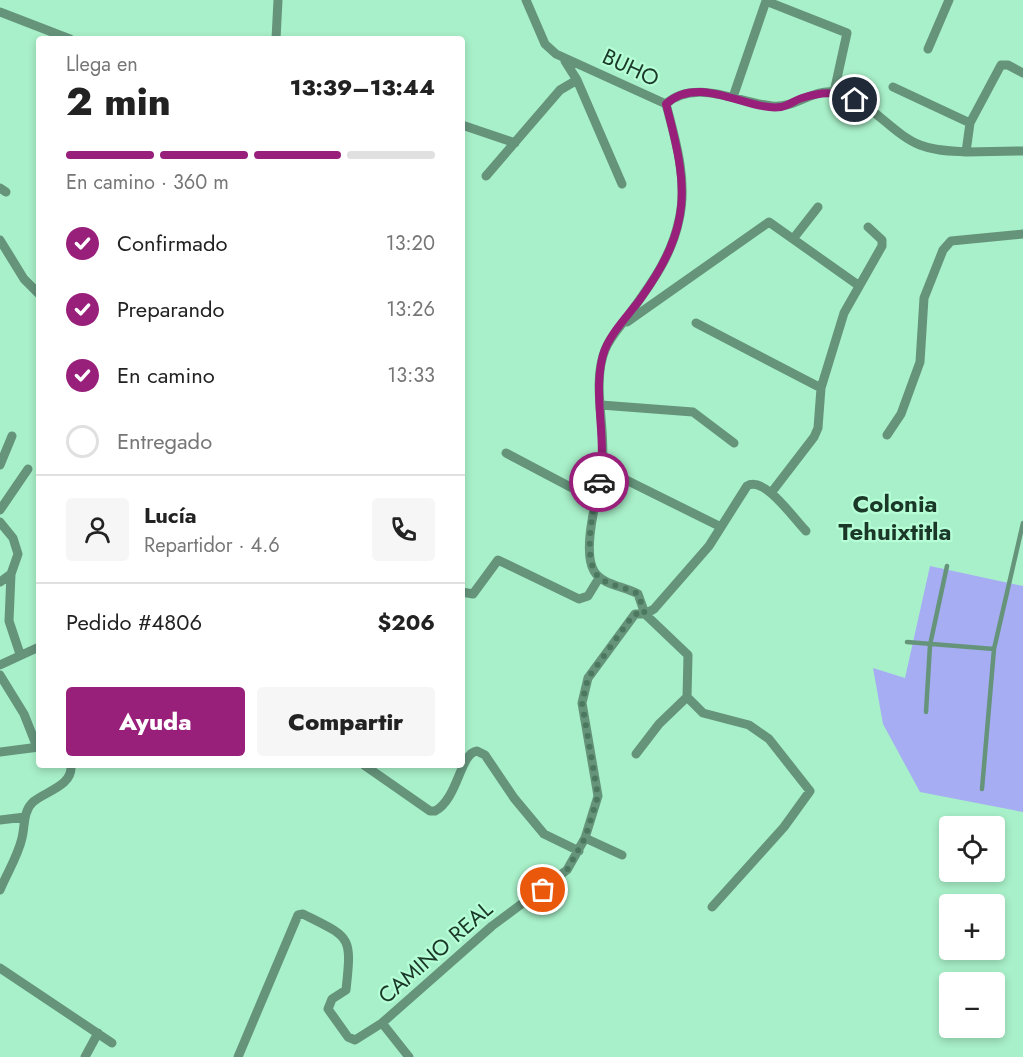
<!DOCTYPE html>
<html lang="es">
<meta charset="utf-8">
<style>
body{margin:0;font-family:Jost,sans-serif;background:#f6f6f6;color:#222;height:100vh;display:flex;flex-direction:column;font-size:22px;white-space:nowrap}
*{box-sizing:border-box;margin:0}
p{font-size:20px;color:#767676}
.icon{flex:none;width:33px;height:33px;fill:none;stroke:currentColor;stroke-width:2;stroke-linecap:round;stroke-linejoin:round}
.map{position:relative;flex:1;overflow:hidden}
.side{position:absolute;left:36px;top:36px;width:429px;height:732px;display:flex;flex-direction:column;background:#fff;border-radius:6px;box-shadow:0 3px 9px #0003}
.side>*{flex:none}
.controls{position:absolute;left:939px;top:816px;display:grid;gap:12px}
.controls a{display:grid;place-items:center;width:66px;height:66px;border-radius:6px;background:#fff;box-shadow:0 3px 9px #0003;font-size:30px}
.pin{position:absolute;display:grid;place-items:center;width:51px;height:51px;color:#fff;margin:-26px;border:3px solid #fff;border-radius:50%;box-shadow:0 2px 6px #0007}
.courier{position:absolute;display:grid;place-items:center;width:60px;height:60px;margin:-30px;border:4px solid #98207b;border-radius:50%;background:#fff;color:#222;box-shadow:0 2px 8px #0007}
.overview em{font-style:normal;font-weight:800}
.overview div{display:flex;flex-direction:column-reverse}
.overview{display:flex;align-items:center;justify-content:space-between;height:102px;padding:0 30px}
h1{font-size:39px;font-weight:800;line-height:45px}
.bar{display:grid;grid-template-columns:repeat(4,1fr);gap:9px 6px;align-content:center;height:72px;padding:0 30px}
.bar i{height:8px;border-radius:4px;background:#e0e0e0}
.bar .current{background:#98207b}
.bar p{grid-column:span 4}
.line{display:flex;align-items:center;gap:15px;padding:0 30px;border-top:2px solid #e0e0e0}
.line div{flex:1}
.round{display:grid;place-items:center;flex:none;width:63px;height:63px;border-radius:6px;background:#f6f6f6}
ol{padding:0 30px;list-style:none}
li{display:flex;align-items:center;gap:18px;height:66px}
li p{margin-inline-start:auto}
li .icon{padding:6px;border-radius:50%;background:#98207b;color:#fff;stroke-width:4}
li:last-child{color:#767676}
li i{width:33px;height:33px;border:3px solid #e0e0e0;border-radius:50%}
.action{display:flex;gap:12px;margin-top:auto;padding:12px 30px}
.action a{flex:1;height:69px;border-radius:6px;background:#98207b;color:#fff;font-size:24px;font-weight:800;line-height:69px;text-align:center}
.action a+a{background:#f6f6f6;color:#222}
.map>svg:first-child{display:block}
.green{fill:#a7adf3}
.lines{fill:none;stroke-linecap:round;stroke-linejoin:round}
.service{stroke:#65947b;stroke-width:4.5}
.minor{stroke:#65947b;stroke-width:9}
.done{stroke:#4c7860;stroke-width:6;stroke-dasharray:0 10.8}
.route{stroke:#98207b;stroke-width:8}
.labels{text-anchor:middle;stroke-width:4.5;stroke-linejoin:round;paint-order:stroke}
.street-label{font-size:22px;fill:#1a3728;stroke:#b5fed6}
.neighbourhood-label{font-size:24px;font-weight:bold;fill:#1a3728;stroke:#b5fed6}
</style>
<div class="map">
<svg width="1023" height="1057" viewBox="0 0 1023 1057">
<rect width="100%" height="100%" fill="#a8f0c9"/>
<!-- green -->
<path class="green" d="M930,566l93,20v226l-103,-20 -37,-68 -10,-56 32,10z"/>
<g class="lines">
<!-- service -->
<path class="service" d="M907,642l87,7
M926,712l4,-67 17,-79
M982,789l12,-140 29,-126"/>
<!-- minor -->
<path class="minor" d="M526,0l19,44 11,10 110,50c10,37 22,78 13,116 -8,38 -29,65 -51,96 -8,11 -18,21 -23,34 -14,35 2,80 -3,118 -3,24 -21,81 -8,103 8,14 30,15 44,23l7,20 43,41 -1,42
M0,12l70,27
M276,39l2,-39
M928,49l21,-49
M565,61l12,19 45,104
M893,87l77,36
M733,97l33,-96 81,32 -13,59
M666,104c28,-26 74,-1 106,2 21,3 41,-17 62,-14 34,5 56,41 86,53 15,6 31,6 46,7l4,-29 31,-58h7l15,8
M462,125l53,18
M966,152l57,-1
M486,176l74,-86 17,-10
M0,188l6,4
M793,239l25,-32
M0,240l24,39 15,15
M627,322l142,-100 89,63
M696,323l125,65
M601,405l92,7 41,31
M887,435l14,-21 19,-52 4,-64 19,-48 8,-9 72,-7
M506,453l89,47
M0,465l12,-29
M602,468l119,59
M771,493l43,-56 4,-9 3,-40 23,-75 38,-67v-6l-14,-13
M0,510l28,-41
M0,522l13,16 5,16 -7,20 -2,47 11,33
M0,582l11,-8
M462,592l11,2 25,-34 81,39 9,-3 11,-18
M0,665l39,-18
M0,675l24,39 13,33
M687,697l16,16 46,12 20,14 41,52 -26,36 -72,80
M0,752l39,-5
M636,754l23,-30 28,-27
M364,765l66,46h5c23,-12 25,-58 42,-60l8,4 29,43 30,36 35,17
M0,820l25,-3
M585,838l37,17
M0,890c7,-17 18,-34 22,-52 3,-12 1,-27 11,-36 13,-11 40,-16 38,-37
M0,968l112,75
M382,1023l27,34
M85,1057l13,-24
M238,1057l60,-142 5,-1c48,24 49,21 43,76l-14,9 -4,10 20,28 7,3 27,-17 110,-97 75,-56 18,-32 13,-42 -16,-93 6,-25 47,-64h10l9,-5 55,-63 38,-60c17,-11 47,33 59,45"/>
</g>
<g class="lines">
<!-- done -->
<path class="done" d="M543,890l24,-20 18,-32 13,-42 -16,-93 6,-25 46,-64h11l-7,-20c-12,-7 -30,-8 -39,-17 -18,-15 -5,-74 0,-95"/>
<!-- route -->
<path class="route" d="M599,482c9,-42 -7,-87 4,-127 6,-21 26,-40 38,-57 52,-73 47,-111 25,-194 33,-31 83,8 115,3 7,-1 14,-7 21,-9 23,-7 32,-6 53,2"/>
</g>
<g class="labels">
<!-- street labels -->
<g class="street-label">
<text transform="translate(631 67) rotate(25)" y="8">BUHO</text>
<text transform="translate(435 952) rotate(-41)" y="8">CAMINO REAL</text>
</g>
<!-- neighbourhood labels -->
<g class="neighbourhood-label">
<text x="895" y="512">Colonia<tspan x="895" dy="28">Tehuixtitla</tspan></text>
</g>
</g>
</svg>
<div class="controls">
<a><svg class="icon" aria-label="locate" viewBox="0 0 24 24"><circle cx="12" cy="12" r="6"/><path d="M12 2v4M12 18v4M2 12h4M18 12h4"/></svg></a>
<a>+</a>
<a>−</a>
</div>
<div class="pin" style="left:543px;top:890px;background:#ea580c"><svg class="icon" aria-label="bag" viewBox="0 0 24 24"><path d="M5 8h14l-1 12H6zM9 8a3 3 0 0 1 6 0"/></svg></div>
<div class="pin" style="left:855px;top:100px;background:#1f2937"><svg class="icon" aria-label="home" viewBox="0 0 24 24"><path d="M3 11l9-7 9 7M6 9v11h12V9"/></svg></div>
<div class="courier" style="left:599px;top:482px"><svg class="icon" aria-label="car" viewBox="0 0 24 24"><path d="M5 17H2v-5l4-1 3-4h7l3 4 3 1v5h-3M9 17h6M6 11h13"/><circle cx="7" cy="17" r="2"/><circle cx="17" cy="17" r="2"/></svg></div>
<section class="side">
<div class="overview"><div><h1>2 min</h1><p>Llega en</p></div><em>13:39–13:44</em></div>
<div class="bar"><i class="current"></i><i class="current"></i><i class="current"></i><i></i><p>En camino · 360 m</p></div>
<ol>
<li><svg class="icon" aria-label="check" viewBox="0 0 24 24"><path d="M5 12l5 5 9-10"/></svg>Confirmado<p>13:20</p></li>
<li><svg class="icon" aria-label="check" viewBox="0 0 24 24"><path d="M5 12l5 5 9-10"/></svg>Preparando<p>13:26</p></li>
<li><svg class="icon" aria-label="check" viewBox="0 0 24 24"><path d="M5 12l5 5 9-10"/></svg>En camino<p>13:33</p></li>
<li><i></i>Entregado</li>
</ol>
<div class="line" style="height:108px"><a class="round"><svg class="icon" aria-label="person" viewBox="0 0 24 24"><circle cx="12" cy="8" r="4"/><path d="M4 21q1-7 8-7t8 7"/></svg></a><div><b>Lucía</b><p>Repartidor · 4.6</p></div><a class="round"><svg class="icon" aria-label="phone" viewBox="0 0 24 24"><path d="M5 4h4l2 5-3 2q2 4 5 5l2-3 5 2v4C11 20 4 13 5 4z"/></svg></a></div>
<div class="line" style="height:78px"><div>Pedido #4806</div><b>$206</b></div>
<div class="action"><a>Ayuda</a><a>Compartir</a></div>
</section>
</div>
